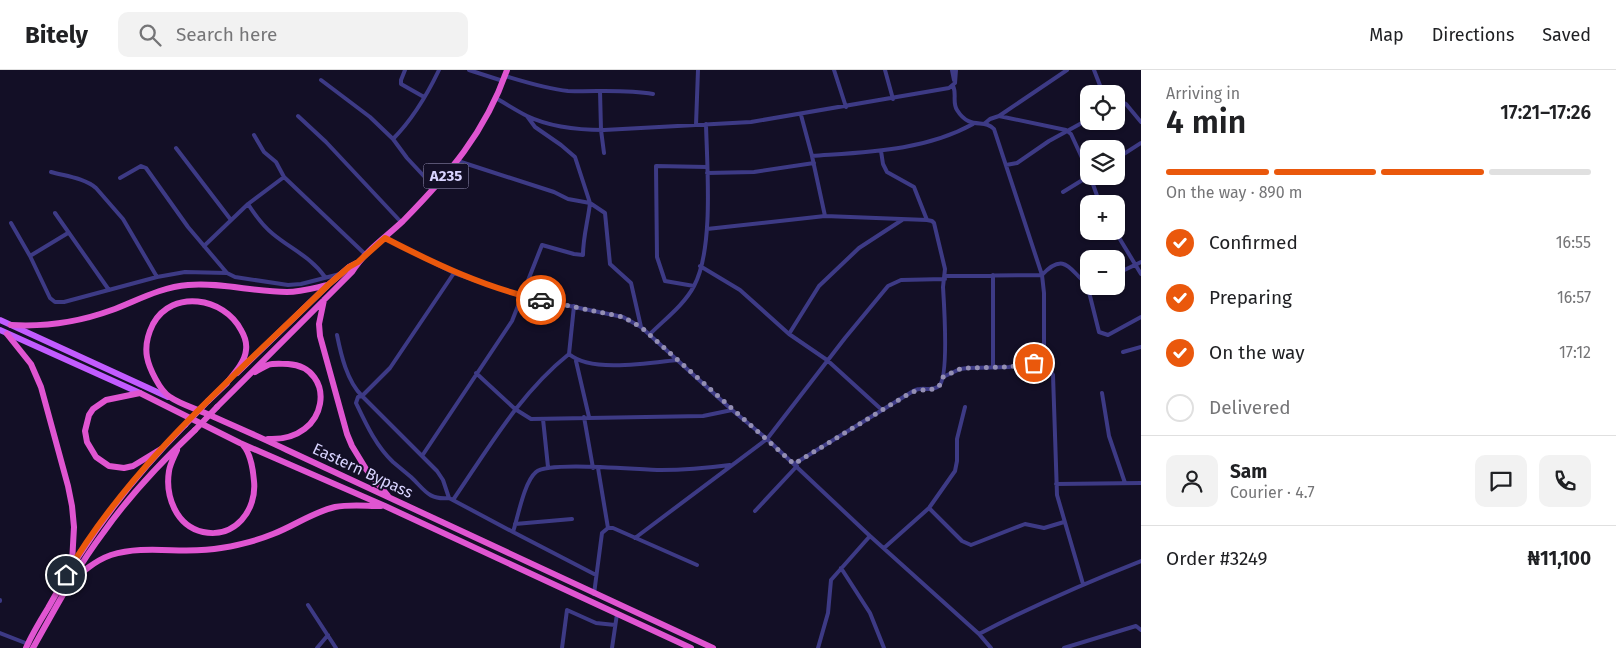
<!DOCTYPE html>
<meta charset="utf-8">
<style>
body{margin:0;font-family:"Fira Sans",sans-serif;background:#f2f2f2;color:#202124;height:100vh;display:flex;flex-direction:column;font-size:19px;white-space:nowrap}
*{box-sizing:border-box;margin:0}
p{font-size:16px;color:#757577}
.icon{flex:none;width:28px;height:28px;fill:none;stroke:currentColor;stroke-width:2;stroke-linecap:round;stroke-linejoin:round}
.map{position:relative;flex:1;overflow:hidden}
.sheet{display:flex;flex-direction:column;background:#fff;width:475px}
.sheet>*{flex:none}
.fabs{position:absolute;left:1080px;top:15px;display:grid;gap:10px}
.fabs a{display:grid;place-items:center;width:45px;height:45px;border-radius:10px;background:#fff;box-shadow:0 1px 4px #0004;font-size:25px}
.pin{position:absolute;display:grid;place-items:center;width:42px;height:42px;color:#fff;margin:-21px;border:2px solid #fff;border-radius:50%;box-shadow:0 1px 5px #0007}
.courier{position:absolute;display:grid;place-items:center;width:50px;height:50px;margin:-25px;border:4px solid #ea580c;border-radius:50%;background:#fff;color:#222;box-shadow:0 1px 6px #0007}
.headline em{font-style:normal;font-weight:600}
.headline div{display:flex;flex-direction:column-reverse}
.headline{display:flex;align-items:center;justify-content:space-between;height:85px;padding:0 25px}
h1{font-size:32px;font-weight:600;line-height:38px}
.bar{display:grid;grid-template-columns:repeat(4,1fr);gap:8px 5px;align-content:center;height:60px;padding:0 25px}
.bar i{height:6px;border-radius:4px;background:#e0e0e0}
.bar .on{background:#ea580c}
.bar p{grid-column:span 4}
.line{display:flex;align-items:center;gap:12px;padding:0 25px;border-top:1px solid #e0e0e0}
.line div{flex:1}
.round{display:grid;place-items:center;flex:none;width:52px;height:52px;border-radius:10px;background:#f2f2f2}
ol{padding:0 25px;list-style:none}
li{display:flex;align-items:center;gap:15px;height:55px}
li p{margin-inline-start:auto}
li .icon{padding:5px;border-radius:50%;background:#ea580c;color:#fff;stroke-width:4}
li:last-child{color:#757577}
li i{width:28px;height:28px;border:2px solid #e0e0e0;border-radius:50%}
header{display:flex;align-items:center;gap:30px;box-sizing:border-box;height:70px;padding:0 25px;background:#fff;border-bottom:1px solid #e0e0e0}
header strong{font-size:24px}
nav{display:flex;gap:28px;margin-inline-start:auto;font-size:18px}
.search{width:350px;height:45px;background:#f2f2f2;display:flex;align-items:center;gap:12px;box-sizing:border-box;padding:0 18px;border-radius:10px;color:#757577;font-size:19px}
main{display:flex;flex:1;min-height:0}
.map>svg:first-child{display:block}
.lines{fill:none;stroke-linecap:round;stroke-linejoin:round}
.minor{stroke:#3d3a85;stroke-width:4}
.primary{stroke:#c25bff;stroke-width:6}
.trunk{stroke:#e055d1;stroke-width:6}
.trunk-bridge{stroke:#e055d1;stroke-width:6}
.done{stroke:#948fb3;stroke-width:5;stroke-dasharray:0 9}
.route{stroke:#ea580c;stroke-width:6}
.labels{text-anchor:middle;stroke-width:4;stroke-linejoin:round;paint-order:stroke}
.shield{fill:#130f26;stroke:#9e99be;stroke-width:1}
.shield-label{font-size:15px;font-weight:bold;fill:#d9d4ff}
.street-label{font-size:16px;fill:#d9d4ff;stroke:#130f26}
</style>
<header>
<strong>Bitely</strong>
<div class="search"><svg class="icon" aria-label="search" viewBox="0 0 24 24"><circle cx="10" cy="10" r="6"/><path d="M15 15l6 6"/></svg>Search here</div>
<nav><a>Map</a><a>Directions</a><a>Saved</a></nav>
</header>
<main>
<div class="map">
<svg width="1141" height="578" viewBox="0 0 1141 578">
<rect width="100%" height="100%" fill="#130f26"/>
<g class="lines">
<!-- minor -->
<path class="minor" d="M405,0l-4,10v4l23,13
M469,0l34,11
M834,0l12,37
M885,0l8,29
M952,0l2,10
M1094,0l7,18 4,6
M505,6c20,6 42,13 63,15 29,1 57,-2 85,3
M321,10l49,37 23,22 14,19 28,30
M953,16c4,8 -1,16 4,24 13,21 27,8 37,19l48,146 2,18v65l9,17 4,120 26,89
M600,21l1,39 3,23
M496,28c10,6 21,13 31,18 23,11 52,14 77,14l147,-8 198,-34 6,-5 1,-13
M1116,29l10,5 15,18
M801,45l11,41 13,60
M298,46l28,26 75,80
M527,46l8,11 26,18 14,12 15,46 15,10 5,51 21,19 10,44
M999,46l68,-46
M984,54l6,-5 9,-3 67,14 5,4 18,39
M696,55l2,-55
M254,65l10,17 12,10 8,15 82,78
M393,69c19,-19 34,-44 46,-69
M176,78l55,72
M881,81l2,13 4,8 27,15 13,33
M812,86c55,-4 112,-5 161,-32
M1116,89l25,-16
M1006,95l11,-2 32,-22 40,-22
M51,102c14,4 34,6 45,16l27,31 34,58
M707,103l47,-1 60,-9
M1090,106l10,28
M120,108l21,-12 5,2 42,59 39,46 8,4 53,8 13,-1 39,-10
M1063,122l26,-16
M248,134c7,11 15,22 25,30 18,15 38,23 52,43
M55,143l54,77
M11,153l19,33 20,42 5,4h9l93,-25 28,-5 42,1
M707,159l118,-13 102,4 5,1 2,2 11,46 -2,18c1,16 6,90 -4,99 -6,5 -12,2 -19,3 -4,0 -7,2 -10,4l-116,71
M1115,161l26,43
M385,168l69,35 67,23 102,21 18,10 91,83 35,29 103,97 109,98 12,14
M204,176l44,-42 36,-27
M30,186l38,-23
M700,196l40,24 49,44 38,26 55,50
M1116,204l25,-12
M945,206l97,-1c25,-27 30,1 47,10
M1087,214l12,48 9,3 33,-18
M694,216l-29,-5 -8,-24 -1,-91 51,1
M650,264c15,-15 34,-29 44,-48 20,-37 13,-119 12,-162
M789,264l30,-48 40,-38 43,-28
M337,265c4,20 10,46 25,61l28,-28 64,-95
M1123,282l18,-5
M569,284c22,19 80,9 108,6
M576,291l13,56
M993,297v-92
M476,303l39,36 16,10 172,-3 29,-6
M943,307l17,-8 8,-1 41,-1 25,-4h12
M1102,323l7,43 16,47
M584,347l9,51
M543,349l5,48
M422,386l90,-135 30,-76 32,9 9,1c0,-18 5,-34 7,-52l-22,-4 -14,-7 -96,-31
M598,398l10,60
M1056,414l85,-1
M449,428l-6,-18 -6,-9 -75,-75 -4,1 -2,6c10,21 20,43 37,59 6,5 12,10 18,15 14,13 17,23 38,21l64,34 83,43
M453,430c35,-51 67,-107 116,-146l5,-48
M929,438l33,33 9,4 54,-21 19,4 20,-6
M755,441l42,-45
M515,454l57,-5
M513,462c5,-15 11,-50 23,-60 13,-11 103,-2 125,-2 23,0 46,-2 69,-5
M635,468l132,-99 78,-101 43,-52 13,-6 44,-1
M884,478l45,-40 26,-37 2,-10v-22l8,-32
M841,498l29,45 14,35
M594,524l8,-61 6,-5h5l84,37
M0,531v-1
M308,535l28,43
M0,563l28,11
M979,564c53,-28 106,-51 162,-73
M317,578l11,-13
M562,578l5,-38 29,13 19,2
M612,578l5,-34
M818,578l10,-35 3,-33 39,-44
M1064,578l62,-19 10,-3 5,4"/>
<!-- primary -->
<path class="primary" d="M0,250l168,77
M0,260l140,63"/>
<!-- trunk -->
<path class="trunk" d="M324,230l-5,24 1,12 27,98 5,12 14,23 22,27
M11,255c34,2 68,-3 101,-15 24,-9 49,-23 76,-25 33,-3 65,7 99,7 14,0 27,-4 41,-7
M7,264l24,30 10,23 27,99 4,20 2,21 -2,36
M255,302c4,-2 9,-5 13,-7 6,-2 13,-1 20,-1 49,3 43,78 -20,75
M237,303l91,-88 21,-18 8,-4
M224,316c8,-10 21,-23 22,-36 1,-7 -2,-15 -5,-20 -17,-33 -69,-41 -88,-6 -5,10 -8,22 -6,33 2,11 13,34 23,40 10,7 24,11 35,16 27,12 55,24 82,37 141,67 283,133 426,198
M208,331l19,-18
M217,337l135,-135c12,-20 34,-35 51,-51 46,-47 82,-88 104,-151
M161,379l-28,17 -9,2 -15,-2 -13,-9 -9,-15 -2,-11 4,-16 4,-6 13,-9 34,-7 100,50 145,63 306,142
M177,380c-3,7 -7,14 -8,21 -4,25 7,55 34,61 32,7 54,-22 51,-51 -1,-12 -3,-27 -11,-36
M68,515c13,-12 26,-24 43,-30 35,-11 74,0 110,-7 18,-3 35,-7 52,-14 21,-8 40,-22 62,-27 15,-3 31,-1 46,-1
M26,578c6,-14 14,-27 22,-40 37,-68 82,-128 137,-183
M33,578c22,-39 43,-79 70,-115 26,-37 58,-71 92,-103"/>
<!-- trunk-bridge -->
<path class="trunk-bridge" d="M185,355l23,-24
M195,360l22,-23"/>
</g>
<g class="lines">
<!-- done -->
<path class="done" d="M541,230l82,17 18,10 153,137 116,-71c15,-7 29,3 33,-16l17,-8 8,-1 41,-1 25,-4"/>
<!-- route -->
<path class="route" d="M66,505c65,-112 170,-200 262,-290l21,-18 9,-5 27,-24c50,26 101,50 156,62"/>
</g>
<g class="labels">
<!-- shield labels -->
<rect class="shield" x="423.5" y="93.5" width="45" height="25" rx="4"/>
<g class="shield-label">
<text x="446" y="111">A235</text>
</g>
<!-- street labels -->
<g class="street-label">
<text transform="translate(363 400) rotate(25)" y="6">Eastern Bypass</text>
</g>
</g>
</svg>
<div class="fabs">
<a><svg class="icon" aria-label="locate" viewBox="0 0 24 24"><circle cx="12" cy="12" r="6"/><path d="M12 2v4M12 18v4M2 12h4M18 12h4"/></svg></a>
<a><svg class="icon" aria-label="layers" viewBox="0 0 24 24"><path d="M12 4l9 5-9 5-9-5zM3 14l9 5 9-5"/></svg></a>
<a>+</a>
<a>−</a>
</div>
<div class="pin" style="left:1034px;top:293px;background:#ea580c"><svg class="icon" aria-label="bag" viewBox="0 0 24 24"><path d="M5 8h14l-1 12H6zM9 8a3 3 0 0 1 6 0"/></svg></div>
<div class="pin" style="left:66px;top:505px;background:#1f2937"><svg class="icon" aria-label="home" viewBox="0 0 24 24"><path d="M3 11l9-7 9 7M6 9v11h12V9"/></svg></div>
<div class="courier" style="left:541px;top:230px"><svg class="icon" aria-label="car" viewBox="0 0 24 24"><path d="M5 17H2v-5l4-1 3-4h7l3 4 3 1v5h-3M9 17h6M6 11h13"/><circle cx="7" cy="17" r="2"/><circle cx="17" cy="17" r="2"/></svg></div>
</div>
<section class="sheet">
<div class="headline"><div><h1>4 min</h1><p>Arriving in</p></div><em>17:21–17:26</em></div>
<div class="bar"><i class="on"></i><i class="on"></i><i class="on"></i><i></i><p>On the way · 890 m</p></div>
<ol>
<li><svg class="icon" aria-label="check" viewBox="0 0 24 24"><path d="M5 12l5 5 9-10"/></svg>Confirmed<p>16:55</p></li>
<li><svg class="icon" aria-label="check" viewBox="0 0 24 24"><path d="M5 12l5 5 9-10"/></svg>Preparing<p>16:57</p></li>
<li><svg class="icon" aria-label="check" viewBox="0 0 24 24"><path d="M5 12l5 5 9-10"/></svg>On the way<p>17:12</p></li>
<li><i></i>Delivered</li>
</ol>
<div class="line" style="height:90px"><a class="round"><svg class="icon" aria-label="person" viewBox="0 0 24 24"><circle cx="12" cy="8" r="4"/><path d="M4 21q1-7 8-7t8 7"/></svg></a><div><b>Sam</b><p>Courier · 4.7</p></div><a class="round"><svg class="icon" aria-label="chat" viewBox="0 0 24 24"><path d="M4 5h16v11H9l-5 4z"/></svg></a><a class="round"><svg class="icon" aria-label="phone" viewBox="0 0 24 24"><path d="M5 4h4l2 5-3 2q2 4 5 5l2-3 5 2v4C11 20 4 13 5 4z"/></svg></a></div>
<div class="line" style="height:65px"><div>Order #3249</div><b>₦11,100</b></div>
</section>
</main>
